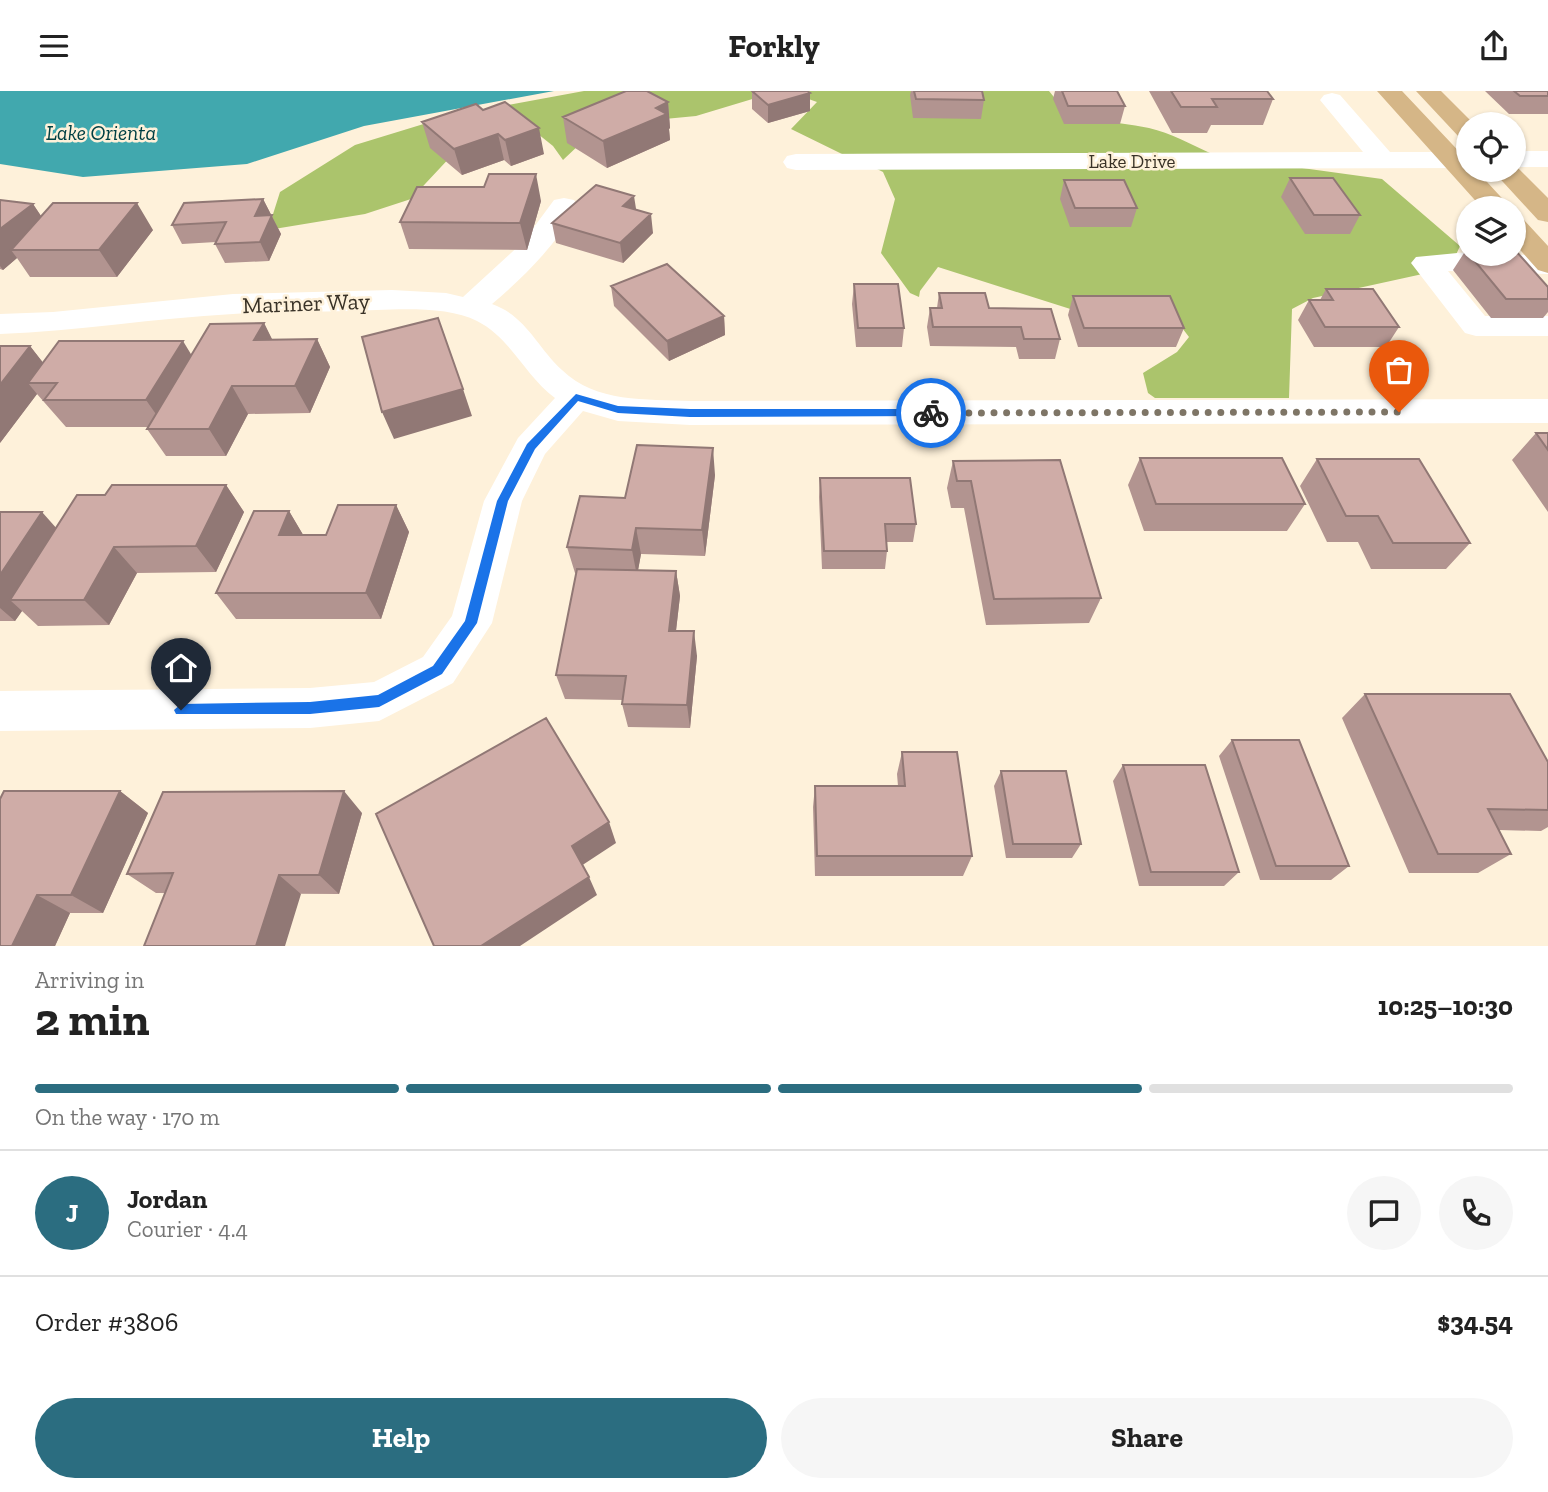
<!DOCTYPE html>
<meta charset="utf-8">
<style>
body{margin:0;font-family:"Zilla Slab",serif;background:#f6f6f6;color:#222;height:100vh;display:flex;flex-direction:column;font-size:26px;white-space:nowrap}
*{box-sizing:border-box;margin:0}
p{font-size:23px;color:#767676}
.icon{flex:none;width:38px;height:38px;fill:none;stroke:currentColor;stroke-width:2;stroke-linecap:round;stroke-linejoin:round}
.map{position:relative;height:855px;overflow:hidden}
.details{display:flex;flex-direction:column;background:#fff;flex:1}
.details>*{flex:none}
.buttons{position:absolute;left:1456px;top:21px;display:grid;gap:14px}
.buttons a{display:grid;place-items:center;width:70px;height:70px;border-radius:50%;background:#fff;box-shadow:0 2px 5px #0004;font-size:35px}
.pin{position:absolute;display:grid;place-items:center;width:60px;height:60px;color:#fff;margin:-72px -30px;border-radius:50% 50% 50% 0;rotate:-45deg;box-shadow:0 0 7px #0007}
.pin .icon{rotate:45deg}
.courier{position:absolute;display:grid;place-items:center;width:70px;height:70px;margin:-35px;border:5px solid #1a73e8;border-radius:50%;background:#fff;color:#222;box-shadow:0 2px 9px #0007}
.overview em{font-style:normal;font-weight:700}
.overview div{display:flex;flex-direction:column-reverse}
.overview{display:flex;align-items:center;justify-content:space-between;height:119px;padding:0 35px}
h1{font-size:46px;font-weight:700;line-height:52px}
.bar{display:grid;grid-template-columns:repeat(4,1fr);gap:10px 7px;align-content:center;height:84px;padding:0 35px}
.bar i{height:9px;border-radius:5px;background:#e0e0e0}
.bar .current{background:#2b6d80}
.bar p{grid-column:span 4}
.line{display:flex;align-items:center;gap:18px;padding:0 35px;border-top:2px solid #e0e0e0}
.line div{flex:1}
.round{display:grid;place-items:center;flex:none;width:74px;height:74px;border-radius:37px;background:#f6f6f6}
.cta{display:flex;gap:14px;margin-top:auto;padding:14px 35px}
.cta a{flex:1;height:80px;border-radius:42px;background:#2b6d80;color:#fff;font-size:28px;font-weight:700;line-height:80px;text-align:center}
.cta a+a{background:#f6f6f6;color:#222}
header{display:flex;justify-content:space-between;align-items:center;height:91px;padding:0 35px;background:#fff;font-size:32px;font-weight:700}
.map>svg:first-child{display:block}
.forest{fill:#abc46c}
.water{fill:#41a8ae}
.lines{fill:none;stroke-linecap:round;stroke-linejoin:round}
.minor{fill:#fff;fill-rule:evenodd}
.major{fill:#d5b687;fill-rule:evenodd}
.wall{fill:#b29490}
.shaded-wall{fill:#917875}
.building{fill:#cfaca7;stroke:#917875;stroke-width:2}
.route{fill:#1a73e8}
.done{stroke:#7e7566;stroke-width:7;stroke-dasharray:0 12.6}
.labels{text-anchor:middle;stroke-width:5;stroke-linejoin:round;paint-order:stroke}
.far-street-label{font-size:19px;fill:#393227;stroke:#fef1da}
.far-water-label{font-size:21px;font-style:italic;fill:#004044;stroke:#fef1da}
.street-label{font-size:23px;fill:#393227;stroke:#fef1da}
</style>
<header><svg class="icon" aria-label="menu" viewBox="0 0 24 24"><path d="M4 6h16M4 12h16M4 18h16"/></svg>Forkly<svg class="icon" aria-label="share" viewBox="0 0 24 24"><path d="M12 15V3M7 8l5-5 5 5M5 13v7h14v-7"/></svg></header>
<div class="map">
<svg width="1548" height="855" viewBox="0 0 1548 855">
<rect width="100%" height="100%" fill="#fef1da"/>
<!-- forest -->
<path class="forest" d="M584,0h195l-83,25 -84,8 -31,19 -18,17 -10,-14 -25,-20 -59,11 -58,62 -46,15 -97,16 12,-38 75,-47 98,-30z
M786,0h263c24,33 64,29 100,37 22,5 41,16 61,25l-368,1 -51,-25 26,-27z
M1302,77l80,11 78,67 -10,22 -137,30 -21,11 -3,89h-134l-7,-5 -5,-20 34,-21 12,-15 -25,-33 -81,9 -145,-46 -18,24 -1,6 -9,-4 -29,-40 14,-54 -12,-27 -6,-3z"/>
<!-- water -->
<path class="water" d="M0,0h554l-190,35 -117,38 -164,13 -83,-13z"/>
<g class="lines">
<!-- minor -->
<path class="minor" d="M1332,2l8,2 50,57h78v16l-672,2 -9,-2 -4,-6 4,-6 9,-2 567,-2 -43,-52 4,-5z
M1514,60h34v16h-34z
M564,107l10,2 4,6c-22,39 -52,69 -86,98 34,12 45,43 70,66 34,33 84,29 128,31l858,-2v24l-858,2 -72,-4 -35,-10 -38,43 -23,47 -30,122 -39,60 -74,38 -69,7 -310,3v-40l310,-3 64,-6 49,-25 29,-41 32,-115 34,-63 37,-40c-30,-22 -44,-60 -78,-77 -32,-17 -91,-11 -127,-10 -39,1 -78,0 -117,3 -78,4 -155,17 -233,20v-20l53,-2 180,-18 159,-4 54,3 17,4 60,-55 31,-42z
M1468,161l80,4v18l-100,-3 37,45h63v20h-72l-11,-3 -54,-70 5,-6z"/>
<!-- major -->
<path class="major" d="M1377,0h25l66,70v9h8l35,38h-29z
M1416,0h25l33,33h-6v15l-9,-2z
M1514,73l34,34v24l-10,-2 -46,-50h22z
M1514,126l10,3 24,26v27l-10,-3 -24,-27z"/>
</g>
<!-- wall -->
<path class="wall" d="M752,0l58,20 -42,12 -16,-14z
M911,0h71l2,9 -3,19 -68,-1 -3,-23z
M1055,0h62l8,15 -5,18h-56l-11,-25z
M1149,0h118l6,8 -10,26h-52l-4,8h-35z
M1485,0h63v23h-39z
M668,11l2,26 -1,1 1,11 -63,28 -40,-25 -4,-26z
M483,19l61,44 -33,12 -7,-6 -42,15 -32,-27 -8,-26z
M1290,87l70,37 -10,19h-45l-24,-37z
M1064,89l73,28 -6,19h-61l-10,-28z
M263,108l18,35 -12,27 -44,2 -10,-19 1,-2 -34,2 -10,-19z
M0,109l33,4 8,12 112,14 -36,47h-87l-13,-19 -14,12 -3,-1z
M541,110l-14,49 -118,-1 -9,-27z
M636,118l17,24 -30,30 -67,-20 -4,-20z
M1466,159l82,37v25l-5,6h-52l-38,-48z
M854,193l50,44 -2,19h-46l-4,-43z
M611,195l113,30 1,19 -56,26 -55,-55z
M1326,198l73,38 -13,20h-72l-16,-27 11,-20h11z
M939,202l50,15 71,31 -5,20h-36l-3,-12 -86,-1 -3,-19 3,-19h7z
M1073,205l111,32 -8,19h-98l-10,-32z
M264,232l8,17 45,-1 13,28 -20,46 -62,1 -22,42h-60l-19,-27 1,-2h-82l-29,-33 -37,49 30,-97 13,17 148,-8z
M1536,342h12v79l-36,-52z
M1140,367l165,46 -18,27h-143l-16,-46z
M1317,368l153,84 -24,26h-75l-13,-27h-31l-27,-56z
M953,370l148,137 -12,25 -103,2 -22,-117h-13l-4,-20z
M715,384l-10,81 -64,-2 -3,16 38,1 4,25 -4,35 21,25 -7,72 -62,-1 -6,-23 1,-4 -58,-1 -9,-24 20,-102h-1l-8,-26 58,-49z
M820,387l96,46 -3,18h-26v9l-2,18h-63l-3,-72z
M226,394l18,27 -28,60 -79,1 -28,52 -71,1 -16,-15 -7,10h-15v-109l56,16 49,-33z
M396,414l13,27 -28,87h-145l-20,-26 73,-82 14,24h23z
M1365,603l183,68v65l-7,4 -42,-1 12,24 -33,19h-69l-67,-155z
M1232,649l117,126 -18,14h-71l-41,-124z
M902,661l70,104 -9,20h-148l-2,-69 2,-21h83l-1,-12z
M1123,674l116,107 -15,14h-85l-26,-105z
M1001,680l80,73 -9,14h-66l-12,-72z
M120,700l28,22 -45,100h-33l-15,33h-55v-147z
M362,722l-23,81 -183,-1 -29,-19z"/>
<!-- shaded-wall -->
<path class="shaded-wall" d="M810,2v18l-42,12v-18z
M668,11l2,26 -1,1 1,11 -63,28 -4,-27 53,-33z
M539,37l5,26 -33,12 -6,-26z
M498,43l6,26 -42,15 -8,-26z
M536,83l5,27 -14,49 -7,-27z
M634,105l3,19 -14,-9z
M263,108l18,35 -12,27 -9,-19 -5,-26z
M137,112l16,27 -36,47 -18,-27z
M33,113l18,27 -40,19 6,8 -14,12 -3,-4v-37z
M651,123l2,19 -30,30 -3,-20z
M724,225l1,19 -56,26 -2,-20z
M264,232l14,28 -24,-11z
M317,248l13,28 -20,46 -15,-27z
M183,250l17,28 -35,58 -19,-27z
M30,255l22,28 -24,9 9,11 -37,49v-58z
M232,295l16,28 -22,42 -17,-27z
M463,298l9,27 -78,23 -12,-27z
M713,357l2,27 -10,81 -3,-26z
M226,394l18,27 -28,60 -20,-26z
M396,414l13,27 -28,87 -15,-26z
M289,420l16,27 -26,-3z
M42,421l24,27 -56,61 12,11 -7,10 -15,-13v-33z
M636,437l5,26 -4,22 -5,-26z
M114,456l23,26 -28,52 -25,-25z
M676,480l4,25 -7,60 -4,-25z
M694,540l3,25 -7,72 -3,-23z
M120,700l28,22 -45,100 -32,-18z
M344,700l18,22 -23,81 -20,-19z
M609,731l7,21 -35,23 -9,-20z
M279,784l22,19 -16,52h-29z
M589,786l8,18 -77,51h-39z
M37,804l33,18 -15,33h-43z"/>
<!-- building -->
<path class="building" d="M626,0h21l21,11 -12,6 11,6 -64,27 -40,-24z
M752,0h55l3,2 -42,12z
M914,0h68l2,9 -68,-1z
M1062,0h55l8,15h-57z
M1171,0h96l6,8h-61l5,8h-36z
M1514,0h34v5h-28z
M505,11l34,26 -34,12 -7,-6 -44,15 -32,-27 54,-18 7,6z
M489,83h47l-16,49 -120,-1 17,-35h67z
M1290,87h43l27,37h-46z
M1064,89h60l13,28h-62z
M596,94l38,11 -11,10 28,8 -31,29 -68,-20z
M263,108l-8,17 17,-1 -12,27 -45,2 11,-22 -54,3 12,-22z
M0,109l33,4 -33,25z
M53,112h84l-38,47h-88z
M1514,159h1l33,37v12h-42l-37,-45h45z
M667,173l57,52 -57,25 -56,-55z
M854,193h44l6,44h-46z
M1326,198h47l26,38h-74l-16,-27h24z
M939,202h46l4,15 62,1 9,30h-36l-3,-12h-88l-3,-19h12z
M1073,205h97l14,32h-100z
M438,227l25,71 -81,23 -20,-75z
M264,232l-10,17 63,-1 -22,47h-63l-23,43h-62l63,-105z
M59,250h124l-37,59h-102l13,-17h-29z
M0,255h30l-30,39z
M1536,342h12v17z
M637,354l76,3 -11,82 -66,-2 -4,22 -65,-3 13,-51 45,2z
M1140,367h142l23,46h-149z
M1317,368h102l51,84h-77l-15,-27h-32z
M1060,369l41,138 -107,1 -23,-118h-14l-4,-20z
M820,387h90l6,46h-31l2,27h-63z
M112,394h114l-30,61 -82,1 -30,53h-74l67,-105h28z
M338,414h58l-30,88h-150l38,-82h35l-10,24h47z
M0,421h42l-42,63z
M577,478l99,2 -7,60h25l-7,74 -65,-1 4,-28 -70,-1z
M1365,603h145l38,68v48l-60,-1 23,45h-73z
M546,627l63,104 -37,24 17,31 -108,69h-47l-58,-132z
M1232,649h67l50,126h-73z
M902,661h55l15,104h-155l-2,-70h90z
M1123,674h82l34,107h-88z
M1001,680h65l15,73h-68z
M4,700h116l-49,104h-34l-25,51h-12v-147z
M344,700l-25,84h-40l-23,71h-112l29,-73 -46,1 36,-82z"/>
<!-- route -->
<path class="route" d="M576,303l42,12 72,3h241l6,4 -6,3 -241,1 -72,-4 -40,-12 -43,48 -27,52 -31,122 -35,51 -63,33 -69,7h-134l-2,-4 7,-6 129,-2 68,-7 55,-29 32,-45 32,-120 30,-57z"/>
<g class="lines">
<!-- done -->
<path class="done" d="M931,322l468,-1"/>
</g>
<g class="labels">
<!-- far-street labels -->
<g class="far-street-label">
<text x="1132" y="77">Lake Drive</text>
</g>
<!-- far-water labels -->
<g class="far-water-label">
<text x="101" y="49">Lake Orienta</text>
</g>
<!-- street labels -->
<g class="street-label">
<text transform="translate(306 212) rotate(-2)" y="8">Mariner Way</text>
</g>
</g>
</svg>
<div class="buttons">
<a><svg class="icon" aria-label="locate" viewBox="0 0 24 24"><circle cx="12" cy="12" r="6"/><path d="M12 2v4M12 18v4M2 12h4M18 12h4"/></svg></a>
<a><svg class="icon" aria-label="layers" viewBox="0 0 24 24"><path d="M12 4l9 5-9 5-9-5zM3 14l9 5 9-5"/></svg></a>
</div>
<div class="pin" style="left:1399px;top:321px;background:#ea580c"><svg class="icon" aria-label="bag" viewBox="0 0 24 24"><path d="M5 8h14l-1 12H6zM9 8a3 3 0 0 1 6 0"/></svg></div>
<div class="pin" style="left:181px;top:619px;background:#1f2937"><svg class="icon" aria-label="home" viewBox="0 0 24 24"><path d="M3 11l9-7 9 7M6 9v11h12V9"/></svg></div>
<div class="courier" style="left:931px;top:322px"><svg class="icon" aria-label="bike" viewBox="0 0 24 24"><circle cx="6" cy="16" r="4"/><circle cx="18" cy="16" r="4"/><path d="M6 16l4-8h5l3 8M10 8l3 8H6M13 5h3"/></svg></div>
</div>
<section class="details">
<div class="overview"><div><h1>2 min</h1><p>Arriving in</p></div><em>10:25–10:30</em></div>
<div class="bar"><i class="current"></i><i class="current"></i><i class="current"></i><i></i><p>On the way · 170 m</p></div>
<div class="line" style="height:126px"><b class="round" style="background:#2b6d80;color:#fff">J</b><div><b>Jordan</b><p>Courier · 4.4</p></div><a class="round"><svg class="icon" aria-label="chat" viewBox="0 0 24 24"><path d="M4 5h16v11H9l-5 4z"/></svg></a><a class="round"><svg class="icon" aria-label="phone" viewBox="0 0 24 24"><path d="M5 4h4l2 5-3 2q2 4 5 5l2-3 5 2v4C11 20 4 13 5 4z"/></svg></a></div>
<div class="line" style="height:91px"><div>Order #3806</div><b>$34.54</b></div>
<div class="cta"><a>Help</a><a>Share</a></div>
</section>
